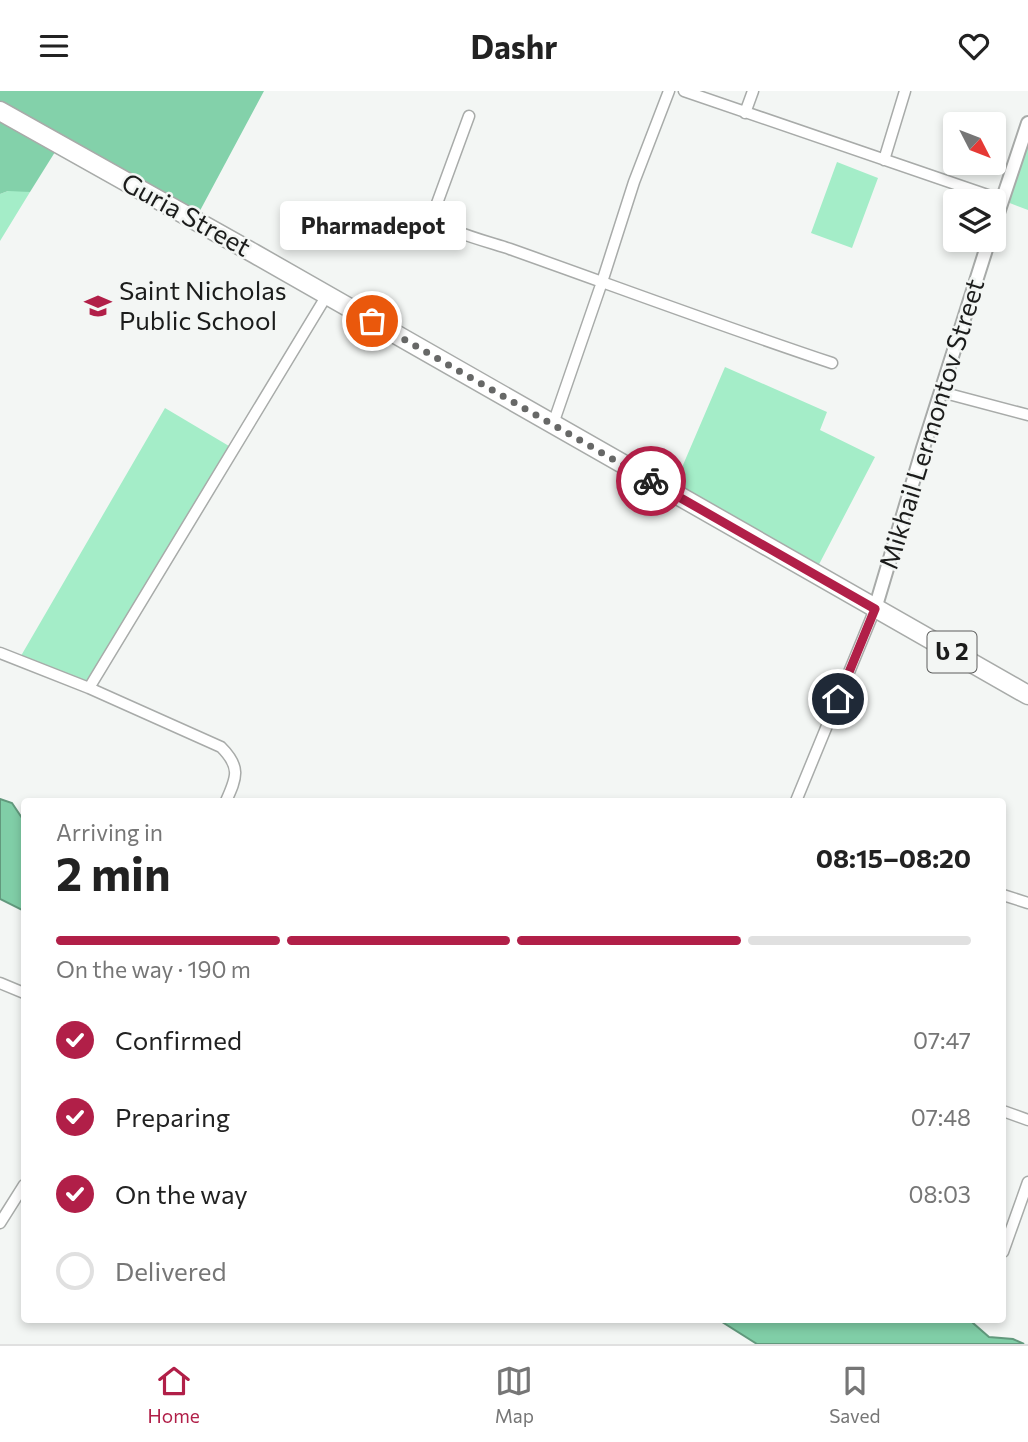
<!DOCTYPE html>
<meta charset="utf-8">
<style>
body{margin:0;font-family:Commissioner,"Noto Sans Georgian",sans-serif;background:#f2f2f2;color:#222;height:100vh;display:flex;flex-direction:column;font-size:26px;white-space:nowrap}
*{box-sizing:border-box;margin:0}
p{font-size:23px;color:#767676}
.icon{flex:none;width:38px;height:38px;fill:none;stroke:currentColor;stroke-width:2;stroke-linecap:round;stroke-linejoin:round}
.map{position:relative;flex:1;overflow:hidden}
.details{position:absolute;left:21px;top:707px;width:985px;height:525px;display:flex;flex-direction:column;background:#fff;border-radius:7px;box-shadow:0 4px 10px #0003}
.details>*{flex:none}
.needle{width:46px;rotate:132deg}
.fabs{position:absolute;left:943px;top:21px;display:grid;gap:14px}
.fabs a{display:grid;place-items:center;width:63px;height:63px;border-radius:7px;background:#fff;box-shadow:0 4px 10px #0003;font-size:35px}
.pin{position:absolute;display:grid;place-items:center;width:60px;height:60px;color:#fff;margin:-30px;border:4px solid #fff;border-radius:50%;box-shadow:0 2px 7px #0007}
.courier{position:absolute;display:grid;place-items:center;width:70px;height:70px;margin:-35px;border:5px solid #b11f48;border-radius:50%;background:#fff;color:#222;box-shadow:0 2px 9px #0007}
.bubble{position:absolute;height:49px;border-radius:7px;background:#fff;box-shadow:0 4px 10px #0003;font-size:23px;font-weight:700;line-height:49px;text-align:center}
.summary em{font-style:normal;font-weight:700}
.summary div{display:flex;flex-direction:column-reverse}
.summary{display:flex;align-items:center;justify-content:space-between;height:119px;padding:0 35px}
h1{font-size:46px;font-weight:700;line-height:52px}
.bar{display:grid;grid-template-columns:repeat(4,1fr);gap:10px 7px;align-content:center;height:84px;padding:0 35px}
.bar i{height:9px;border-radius:5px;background:#e0e0e0}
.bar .selected{background:#b11f48}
.bar p{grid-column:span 4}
ol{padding:0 35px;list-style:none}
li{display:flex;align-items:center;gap:21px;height:77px}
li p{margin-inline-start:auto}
li .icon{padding:7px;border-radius:50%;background:#b11f48;color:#fff;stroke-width:4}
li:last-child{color:#767676}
li i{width:38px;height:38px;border:4px solid #e0e0e0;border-radius:50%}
header{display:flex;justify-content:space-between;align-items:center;height:91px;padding:0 35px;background:#fff;font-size:32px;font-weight:700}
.tab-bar{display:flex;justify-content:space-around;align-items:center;height:98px;border-top:2px solid #e0e0e0;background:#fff;font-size:19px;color:#767676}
.tab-bar a{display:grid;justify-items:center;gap:4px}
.tab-bar .selected{color:#b11f48}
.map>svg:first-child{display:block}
.green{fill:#a4edc8}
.forest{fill:#83d1aa}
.water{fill:#80cea7;stroke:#62997d;stroke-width:2}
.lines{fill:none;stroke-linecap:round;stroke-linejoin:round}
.minor-casing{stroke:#a8aba9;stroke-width:13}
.tertiary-casing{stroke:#a8aba9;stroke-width:16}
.trunk-casing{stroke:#a8aba9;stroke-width:21}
.minor{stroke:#fff;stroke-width:10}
.tertiary{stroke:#fff;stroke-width:12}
.trunk{stroke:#fff;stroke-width:18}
.done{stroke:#676867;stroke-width:7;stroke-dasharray:0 12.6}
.route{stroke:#b11f48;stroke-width:9}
.labels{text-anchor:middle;stroke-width:5;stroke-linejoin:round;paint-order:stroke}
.shield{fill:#f3f6f4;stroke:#5c5d5c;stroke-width:2}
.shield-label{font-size:24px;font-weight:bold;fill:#1b1c1b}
.street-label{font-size:26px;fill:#1b1c1b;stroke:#f3f6f4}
.poi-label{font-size:26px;fill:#1b1c1b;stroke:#f3f6f4;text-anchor:start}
</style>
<header><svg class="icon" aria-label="menu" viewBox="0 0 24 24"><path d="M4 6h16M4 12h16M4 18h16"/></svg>Dashr<svg class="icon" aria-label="heart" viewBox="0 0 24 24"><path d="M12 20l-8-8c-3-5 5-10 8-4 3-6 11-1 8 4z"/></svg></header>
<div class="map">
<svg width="1028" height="1253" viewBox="0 0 1028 1253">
<rect width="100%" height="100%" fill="#f3f6f4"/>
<!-- green -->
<path class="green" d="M1028,32v87l-26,-10z
M837,71l41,16 -26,70 -41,-15z
M22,99l8,2 -30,49v-47l8,-3z
M725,276l102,45 -7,18 55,27 -61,117 -143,-81z
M165,317l69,41 -145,239 -71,-27z"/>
<!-- forest -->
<path class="forest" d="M0,0h264l-69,129 -135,-76 -30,48 -22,-1 -8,3z"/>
<!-- water -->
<path class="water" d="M0,708l12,4 12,18v90l-24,-12z
M719,1229h256l-2,3 16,14 24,2 11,5h-267z"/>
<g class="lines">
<!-- minor casing -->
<g class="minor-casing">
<path id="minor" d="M684,0l318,109
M745,22l8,-22
M469,25l-37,101c8,13 61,26 78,32 107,38 214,78 322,114
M884,69l21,-69
M941,301l87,23
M553,333l49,-142 32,-100 35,-91
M0,562l89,35 132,59c20,20 16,30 5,54
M89,597l238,-393
M796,710l79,-192
M1003,804l25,8
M0,892l24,10
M1003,1020l25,9
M0,1132l24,-38
M1003,1161l25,-70"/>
</g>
<!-- tertiary casing -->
<g class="tertiary-casing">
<path id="tertiary" d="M994,134l34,-102
M875,518l48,-161 66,-208"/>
</g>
<!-- trunk casing -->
<g class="trunk-casing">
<path id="trunk" d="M0,20l255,143 773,441"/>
</g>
<!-- minor -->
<use href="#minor" class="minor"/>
<!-- tertiary -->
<use href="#tertiary" class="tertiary"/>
<!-- trunk -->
<use href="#trunk" class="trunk"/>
</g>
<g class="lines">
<!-- done -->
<path class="done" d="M372,230l279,160"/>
<!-- route -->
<path class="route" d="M651,390l224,128 -37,90"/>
</g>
<!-- icons -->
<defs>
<g id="school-bare" transform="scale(2.1)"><path d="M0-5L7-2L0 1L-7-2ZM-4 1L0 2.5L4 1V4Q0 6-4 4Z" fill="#b11f48" stroke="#f3f6f4" stroke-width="2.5" paint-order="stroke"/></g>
</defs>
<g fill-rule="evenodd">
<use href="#school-bare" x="98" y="215"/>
</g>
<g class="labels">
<!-- shield labels -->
<rect class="shield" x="927.5" y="540.5" width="49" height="41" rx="5"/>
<g class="shield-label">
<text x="952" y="569">ს 2</text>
</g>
<!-- street labels -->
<g class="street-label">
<text transform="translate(186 124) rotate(29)" y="9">Guria Street</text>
<text transform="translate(932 333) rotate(-73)" y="9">Mikhail Lermontov Street</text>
</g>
<!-- poi labels -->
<g class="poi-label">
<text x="119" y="209">Saint Nicholas<tspan x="119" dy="30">Public School</tspan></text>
</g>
</g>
</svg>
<div class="fabs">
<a><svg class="needle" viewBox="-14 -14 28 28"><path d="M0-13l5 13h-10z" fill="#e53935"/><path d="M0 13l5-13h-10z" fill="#767676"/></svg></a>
<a><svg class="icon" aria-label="layers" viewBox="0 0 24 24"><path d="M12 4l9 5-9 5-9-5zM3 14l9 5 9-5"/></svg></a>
</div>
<div class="pin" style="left:372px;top:230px;background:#ea580c"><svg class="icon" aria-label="bag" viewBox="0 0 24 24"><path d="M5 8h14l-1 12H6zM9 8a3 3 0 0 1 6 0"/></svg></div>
<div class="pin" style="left:838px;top:608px;background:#1f2937"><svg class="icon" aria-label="home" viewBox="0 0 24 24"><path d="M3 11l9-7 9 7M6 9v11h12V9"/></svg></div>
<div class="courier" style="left:651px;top:390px"><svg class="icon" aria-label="bike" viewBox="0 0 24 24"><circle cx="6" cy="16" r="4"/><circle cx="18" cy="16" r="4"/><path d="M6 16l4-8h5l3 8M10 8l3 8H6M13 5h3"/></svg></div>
<div class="bubble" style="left:280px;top:110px;width:186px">Pharmadepot</div>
<section class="details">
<div class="summary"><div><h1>2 min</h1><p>Arriving in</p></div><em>08:15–08:20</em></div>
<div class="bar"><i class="selected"></i><i class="selected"></i><i class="selected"></i><i></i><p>On the way · 190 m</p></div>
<ol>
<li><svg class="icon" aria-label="check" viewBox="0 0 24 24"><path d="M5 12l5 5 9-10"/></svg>Confirmed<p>07:47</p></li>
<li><svg class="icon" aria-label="check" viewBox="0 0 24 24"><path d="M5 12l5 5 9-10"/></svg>Preparing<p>07:48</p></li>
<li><svg class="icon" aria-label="check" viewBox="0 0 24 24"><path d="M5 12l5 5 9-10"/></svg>On the way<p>08:03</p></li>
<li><i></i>Delivered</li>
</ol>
</section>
</div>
<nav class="tab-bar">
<a class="selected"><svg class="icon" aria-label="home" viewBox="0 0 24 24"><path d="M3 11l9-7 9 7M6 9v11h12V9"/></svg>Home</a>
<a><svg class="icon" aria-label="map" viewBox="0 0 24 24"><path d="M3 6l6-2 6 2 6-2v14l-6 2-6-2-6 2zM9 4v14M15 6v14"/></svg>Map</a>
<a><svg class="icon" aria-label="saved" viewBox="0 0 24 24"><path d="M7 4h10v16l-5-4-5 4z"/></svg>Saved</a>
</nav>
